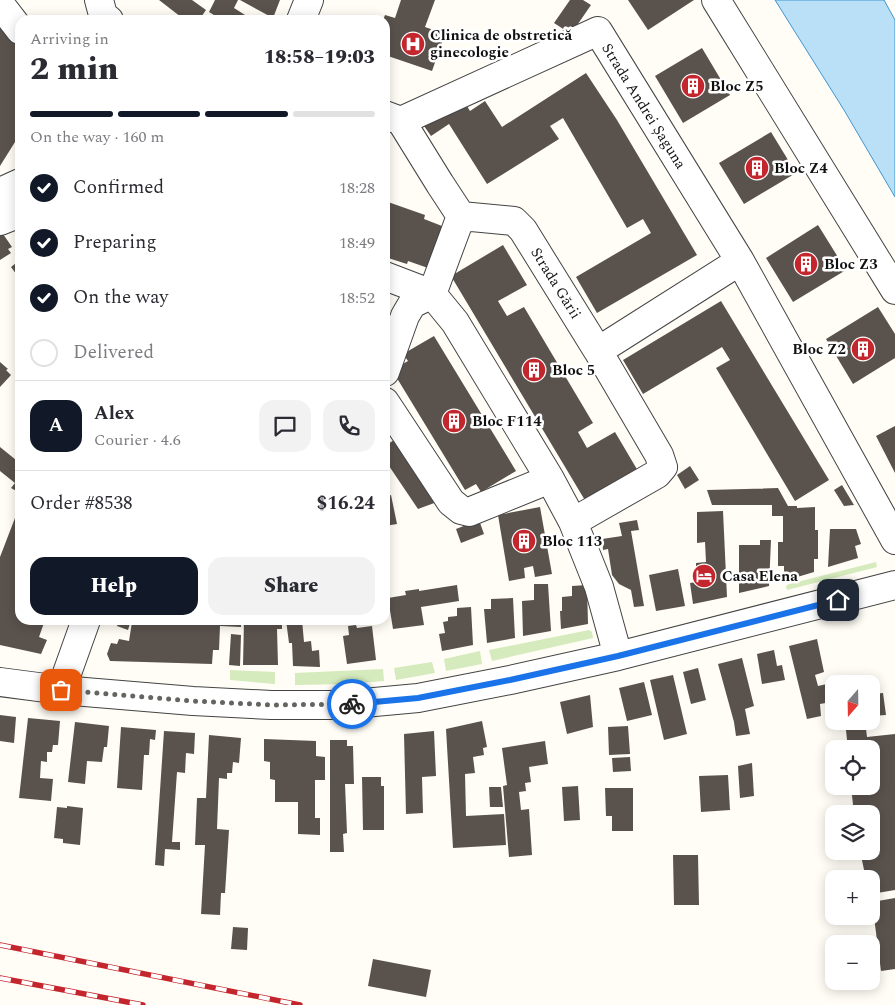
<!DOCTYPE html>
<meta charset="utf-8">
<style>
body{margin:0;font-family:Spectral,serif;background:#f2f2f3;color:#2b2b33;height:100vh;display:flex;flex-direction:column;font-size:19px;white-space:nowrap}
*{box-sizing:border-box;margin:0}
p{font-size:16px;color:#7c7c81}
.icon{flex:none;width:28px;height:28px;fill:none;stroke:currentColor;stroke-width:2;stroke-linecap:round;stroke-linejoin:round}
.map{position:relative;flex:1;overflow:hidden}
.sheet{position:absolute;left:15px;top:15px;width:375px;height:610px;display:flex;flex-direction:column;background:#fff;border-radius:15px;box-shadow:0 2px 12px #0003}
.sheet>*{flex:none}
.needle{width:32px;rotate:200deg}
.buttons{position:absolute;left:825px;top:675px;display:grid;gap:10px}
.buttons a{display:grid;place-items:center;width:55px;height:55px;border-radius:10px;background:#fff;box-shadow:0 2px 12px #0003;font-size:25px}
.pin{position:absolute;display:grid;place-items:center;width:42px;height:42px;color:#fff;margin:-21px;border-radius:10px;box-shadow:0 2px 8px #0006}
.courier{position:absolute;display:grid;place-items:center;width:50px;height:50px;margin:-25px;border:4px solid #1a73e8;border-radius:50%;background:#fff;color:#222;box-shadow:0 1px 6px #0007}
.head em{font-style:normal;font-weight:800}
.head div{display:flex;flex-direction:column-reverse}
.head{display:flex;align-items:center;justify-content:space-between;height:85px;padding:0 15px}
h1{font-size:32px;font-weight:800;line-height:38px}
.bar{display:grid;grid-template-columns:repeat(4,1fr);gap:8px 5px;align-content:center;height:60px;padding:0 15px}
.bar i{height:6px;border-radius:4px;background:#e1e1e2}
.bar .active{background:#111827}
.bar p{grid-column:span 4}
.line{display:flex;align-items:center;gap:12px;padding:0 15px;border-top:1px solid #e1e1e2}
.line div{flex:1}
.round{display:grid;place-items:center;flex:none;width:52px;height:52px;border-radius:15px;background:#f2f2f3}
ol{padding:0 15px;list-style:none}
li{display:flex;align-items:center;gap:15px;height:55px}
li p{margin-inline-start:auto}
li .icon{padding:5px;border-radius:50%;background:#111827;color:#fff;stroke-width:4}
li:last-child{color:#7c7c81}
li i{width:28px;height:28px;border:2px solid #e1e1e2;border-radius:50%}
.primary-button{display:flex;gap:10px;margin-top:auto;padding:10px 15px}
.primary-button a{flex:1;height:58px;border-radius:15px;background:#111827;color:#fff;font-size:20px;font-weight:800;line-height:58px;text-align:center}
.primary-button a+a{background:#f2f2f3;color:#2b2b33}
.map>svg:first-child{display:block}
.green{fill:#d5ebbd}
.water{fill:#b9e0f7;stroke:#3f96cf}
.building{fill:#5a524d}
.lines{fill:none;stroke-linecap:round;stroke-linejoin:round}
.minor-casing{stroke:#444;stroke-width:30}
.minor{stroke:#fff;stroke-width:28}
.rail-casing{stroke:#c4262e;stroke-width:5.5}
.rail{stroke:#fff;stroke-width:4;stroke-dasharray:11;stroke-linecap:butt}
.done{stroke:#646461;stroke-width:5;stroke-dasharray:0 9}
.route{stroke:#1a73e8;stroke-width:6}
.labels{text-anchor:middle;stroke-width:5;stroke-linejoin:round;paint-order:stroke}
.poi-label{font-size:15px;font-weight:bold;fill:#111;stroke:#fff;text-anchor:start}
.street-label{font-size:15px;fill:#111;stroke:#fff}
</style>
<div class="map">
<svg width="895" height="1005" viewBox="0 0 895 1005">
<rect width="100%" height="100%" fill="#fffdf5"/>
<!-- green -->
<path class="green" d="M876,562l1,5 -90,23 -1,-4 3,-2z
M589,630l3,2 1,6 -101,23 -3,-11z
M480,651l2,13 -36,7 -2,-12z
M432,662l3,11 -39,7 -2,-12z
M383,669l1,12 -35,3 -54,1v-12z
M230,670l45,2v12l-45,-4z"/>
<!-- water -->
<path class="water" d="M775,0h109l11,20v177l-51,-87z"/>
<!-- building -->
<path class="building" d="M159,0h33l14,10 -7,10h-20l2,-3z
M215,0h23l-4,8 19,12h-31l-13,-8z
M240,0h40l-7,18z
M401,0h34l-10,27 20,7 -13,37 -47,-16v-35h-2l2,-5 10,3z
M570,0h13l8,5 -20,29 -17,-11z
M628,0h66l-46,30z
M0,21l20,30v83l-20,32z
M702,48l28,47 -47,28 -28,-47z
M586,73l31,47 80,135 -100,58 -21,-36 75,-44 -8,-14 -16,9 -64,-110 -13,8 9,13 -72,45 -38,-60 -18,12 -7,-10 40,-25 6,10 15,-10 17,26z
M771,132l25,41 -52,31 -25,-41z
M388,202l37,13 -1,4 18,7 -14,42 -20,-7 -1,3 -22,-7v-52l2,1z
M818,225l28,45 -53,32 -27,-44z
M3,234l9,13 -4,2 3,4 -11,7v-24z
M503,245l24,40 -29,16 9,15 17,-9 69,116 -15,9 9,16 28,-16 23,39 -52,31 -135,-226z
M20,260v19l-9,-12z
M721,301l108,179 -34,21 -79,-133 14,-8 -8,-13 -79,47 -20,-34z
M878,307l17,27v24l-42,26 -27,-45z
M385,308l5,2 -2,4 10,4 -13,31z
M434,336l82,135 -35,21 -5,-8 -11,6 -73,-120 16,-9 -5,-7z
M0,362l8,7 -2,1 5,5 -11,12z
M895,426v47l-19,-37z
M400,436l37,66 -19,7 -31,-46 2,-2 -4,-7v-8z
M0,447l16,13 4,-5v38l-9,-5 4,-5 -15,-12z
M690,466l9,14 -14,9 -8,-14z
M842,485l12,20 -10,1 -10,-16z
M778,488l10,18h9v2l18,-1v23h3v29h-4v13l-30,9v-15h-6v-24h5v-26h-11v-11h-60l-5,-15z
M391,495l6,29 -12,2v-29z
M20,505v101l-2,9 2,1v4h25l-6,17 8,3 -6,14 -41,-9v-88z
M540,507l12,67 -17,3 -2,-11 -9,2 1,10 -16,3 -11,-66z
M723,511l4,86 -34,7 -3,-21 6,-1v-19l10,-1 -1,-20 -8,1v-31z
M479,520l5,14 -23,9 -5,-14z
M637,520l2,10 -8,1 13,75 -10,1 -3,-17 -12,-6 -7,-9 -4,-26 -5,1 -1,-11 20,-3 -3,-13z
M830,529h26l5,15 -6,2 3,12 -30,9z
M760,540h11l-2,46 -30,7v-48h21z
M678,569l7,37 -29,5 -7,-36z
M534,584h14l3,47 -28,5 -1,-35 12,-1z
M457,585l2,16 -38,6 3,18 -31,4 -5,-31 18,-3 -1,-4 14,-2v2z
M587,585l1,39 -27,5 -1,-18h2v-14l10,-1v-10z
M513,598l2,40 -28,5 -3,-34h7v-10z
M471,607l2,38 -31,6 -3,-17 6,-1 -2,-11 5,-1v-4l9,-1v-8z
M119,620h12l-3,10 -11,-4z
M139,620h102v7l-21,-1 -1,24h-6l-1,14 -102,-3 -3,-7 4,-11 6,1 2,-5 10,2 3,-19 6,1z
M244,620h38v9h-5l1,36h-35z
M286,620h16l2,22 7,-1 1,10 7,-1 1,17 -27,-1 -1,-23h-3z
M356,625l1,3 15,-2 4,34 -29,4 -4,-28 6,-1 -1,-9z
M231,634l10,1 -1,31 -11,-1z
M817,639l7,33 -9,3 3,11 9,-2 4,18 -11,2 1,12 -14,3 -18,-73z
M774,650l3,16 5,-1 3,15 -23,4 -5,-30z
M742,658l12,48 -9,3 5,25 -14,2 -2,-14 -16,-58z
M698,668l8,32 -15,4 -8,-32z
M673,675l14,59 -23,6 -14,-60z
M644,682l8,33 -25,6 -8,-33z
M883,693l3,22 -15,1v-22z
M590,695l3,32 -26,7 -7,-32z
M0,715l16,2 -2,26 -14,-2z
M28,718l32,3 -2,24h-5l-1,7h-5v10l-6,-1 -1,17 13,1 -2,22 -32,-3z
M482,721l5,26 -4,1 1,7 -11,2 2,16 -10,1 1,42 38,-2 2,31 -53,3 -7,-119z
M845,721h20l2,16 28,-3v156l-24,4v-15h-5l-6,-28h11v-37h-17l-3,-28h20v-37h-23z
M75,722l34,4 -2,21h-3l-2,15 -15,-1 -2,23 -17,-2z
M628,726l2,28 -21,1 -1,-28z
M121,727l35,3 -1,10 -5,-1 -1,16h-5l-2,35 -25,-2z
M164,731l31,2 -1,21 -8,-1 -1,20 -8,-1 -5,70h8v8l-15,-1 -1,17 -9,-1z
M434,731l2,45 -14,1 1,36 -17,1 -2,-80z
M209,735l32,3 -2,25 -6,-1 -1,11h-5v6l-8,-1 -2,51 12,1 -4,63h-4l-1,22 -19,-1 4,-69h-10l2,-47h9z
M264,739l52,2v15l9,1v23h-10v38h5v17l-22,-1v-32h-23v-22l-5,-1v-17l-6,-1z
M330,740h17v6h6l1,38h-9l2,49 -4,1 1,18h-14z
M545,741l3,23 -19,3 2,15 -6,1 1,8 -7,1 2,18 8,-1 3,46 -23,2 -6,-71 4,-1 -5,-37z
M630,757l1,14 -18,1 -1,-14z
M752,763l2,33 -14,2 -2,-32z
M728,775l2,35 -29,2 -2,-36z
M362,777h19v9h3v44h-21z
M578,786l2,34 -16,1 -2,-34z
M489,787h12l2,20h-13z
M605,788h28v43h-21v-15h-6z
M67,806l16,2 -3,37 -17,-2v-4l-9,-1 3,-31 10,1z
M673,855h25l1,50h-25z
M895,898v71l-14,2 -9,-69z
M233,927l15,1 -1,22 -16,-1z
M373,959l58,11 -5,27 -58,-11z"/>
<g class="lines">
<!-- minor casing -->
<g class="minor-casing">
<path id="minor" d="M99,0l4,15 6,5
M716,0l179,290
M0,4l20,26
M301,20l8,-20
M385,115l16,6 39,63 21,32
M401,121l197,-90 142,230 155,279
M0,192l20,-9
M461,216l53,5 9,9 75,121 61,104 4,12 -6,7 -84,48
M0,221l20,-8
M385,276l47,18 23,28 95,157 23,43 26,65 19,69
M598,351l142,-90
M385,372l20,-56 7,-12 20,-10 29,-78
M385,402l66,100 10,8 8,2 81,-33
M0,682l61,8 132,11 78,4h71l76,-7 92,-18 108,-24 277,-71
M61,690l25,-70"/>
</g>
<!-- minor -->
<use href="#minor" class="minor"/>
<!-- rail casing -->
<g class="rail-casing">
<path id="rail" d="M0,945l300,60
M0,978l143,27"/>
</g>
<!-- rail -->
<use href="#rail" class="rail"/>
</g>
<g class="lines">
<!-- done -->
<path class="done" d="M61,690l132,11 79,4 80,-1"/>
<!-- route -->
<path class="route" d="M352,704l66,-6 92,-18 108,-24 220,-56"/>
</g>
<!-- icons -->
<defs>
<g id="hospital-disc" transform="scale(1.25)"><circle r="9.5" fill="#c4262e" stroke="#fff"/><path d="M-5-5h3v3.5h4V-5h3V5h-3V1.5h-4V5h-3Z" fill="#fff"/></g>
<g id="building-disc" transform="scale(1.25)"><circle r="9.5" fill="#c4262e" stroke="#fff"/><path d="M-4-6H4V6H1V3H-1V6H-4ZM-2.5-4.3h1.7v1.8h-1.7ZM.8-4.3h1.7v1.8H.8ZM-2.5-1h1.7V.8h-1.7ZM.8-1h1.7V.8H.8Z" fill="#fff"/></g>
<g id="hotel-disc" transform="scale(1.25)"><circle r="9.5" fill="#c4262e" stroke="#fff"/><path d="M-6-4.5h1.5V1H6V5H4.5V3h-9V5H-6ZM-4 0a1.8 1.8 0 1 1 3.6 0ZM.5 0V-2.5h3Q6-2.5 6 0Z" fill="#fff"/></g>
</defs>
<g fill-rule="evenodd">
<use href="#hospital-disc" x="413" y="44"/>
<use href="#building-disc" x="693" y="86"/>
<use href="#building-disc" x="757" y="168"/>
<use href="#building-disc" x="806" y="264"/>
<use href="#building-disc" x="863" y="349"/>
<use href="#building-disc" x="534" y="370"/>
<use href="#building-disc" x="454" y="421"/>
<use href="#building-disc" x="524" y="541"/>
<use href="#hotel-disc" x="704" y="576"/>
</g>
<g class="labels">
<!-- poi labels -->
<g class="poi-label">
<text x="430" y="40">Clinica de obstretică<tspan x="430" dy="17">ginecologie</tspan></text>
<text x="710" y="91">Bloc Z5</text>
<text x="774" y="173">Bloc Z4</text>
<text x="824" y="269">Bloc Z3</text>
<text x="846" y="354" text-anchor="end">Bloc Z2</text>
<text x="552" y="375">Bloc 5</text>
<text x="472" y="426">Bloc F114</text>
<text x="542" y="546">Bloc 113</text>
<text x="722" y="581">Casa Elena</text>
</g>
<!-- street labels -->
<g class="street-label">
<text transform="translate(644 106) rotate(58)" y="5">Strada Andrei Șaguna</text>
<text transform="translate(556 283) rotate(58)" y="5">Strada Gării</text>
</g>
</g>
</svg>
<div class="buttons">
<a><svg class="needle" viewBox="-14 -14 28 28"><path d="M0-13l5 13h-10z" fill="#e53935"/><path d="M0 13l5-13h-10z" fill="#7c7c81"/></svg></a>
<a><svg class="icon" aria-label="locate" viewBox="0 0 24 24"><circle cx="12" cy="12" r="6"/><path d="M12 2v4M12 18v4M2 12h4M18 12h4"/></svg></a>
<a><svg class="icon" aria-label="layers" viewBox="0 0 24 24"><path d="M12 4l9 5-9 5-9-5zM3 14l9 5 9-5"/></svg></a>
<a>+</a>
<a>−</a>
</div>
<div class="pin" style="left:61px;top:690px;background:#ea580c"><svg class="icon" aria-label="bag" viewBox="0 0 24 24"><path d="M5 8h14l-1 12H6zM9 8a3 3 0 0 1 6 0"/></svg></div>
<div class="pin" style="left:838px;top:600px;background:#1f2937"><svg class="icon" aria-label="home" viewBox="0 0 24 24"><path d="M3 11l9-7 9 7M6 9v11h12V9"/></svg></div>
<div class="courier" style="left:352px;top:704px"><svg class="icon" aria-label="bike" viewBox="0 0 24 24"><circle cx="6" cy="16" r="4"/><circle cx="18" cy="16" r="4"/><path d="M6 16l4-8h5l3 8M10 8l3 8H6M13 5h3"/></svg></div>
<section class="sheet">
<div class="head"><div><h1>2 min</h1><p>Arriving in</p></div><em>18:58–19:03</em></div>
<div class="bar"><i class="active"></i><i class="active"></i><i class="active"></i><i></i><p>On the way · 160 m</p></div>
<ol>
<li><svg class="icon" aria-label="check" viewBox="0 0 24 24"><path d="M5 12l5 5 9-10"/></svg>Confirmed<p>18:28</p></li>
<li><svg class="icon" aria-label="check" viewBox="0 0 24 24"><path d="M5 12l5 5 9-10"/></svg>Preparing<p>18:49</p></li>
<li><svg class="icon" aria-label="check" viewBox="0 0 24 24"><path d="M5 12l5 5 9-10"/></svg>On the way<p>18:52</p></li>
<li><i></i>Delivered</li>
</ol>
<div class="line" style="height:90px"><b class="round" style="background:#111827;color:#fff">A</b><div><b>Alex</b><p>Courier · 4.6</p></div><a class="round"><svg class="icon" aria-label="chat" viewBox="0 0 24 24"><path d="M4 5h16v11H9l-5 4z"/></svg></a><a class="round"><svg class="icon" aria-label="phone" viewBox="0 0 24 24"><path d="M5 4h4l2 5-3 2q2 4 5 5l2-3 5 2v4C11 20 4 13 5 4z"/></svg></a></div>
<div class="line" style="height:65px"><div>Order #8538</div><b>$16.24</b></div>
<div class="primary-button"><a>Help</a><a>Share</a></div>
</section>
</div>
